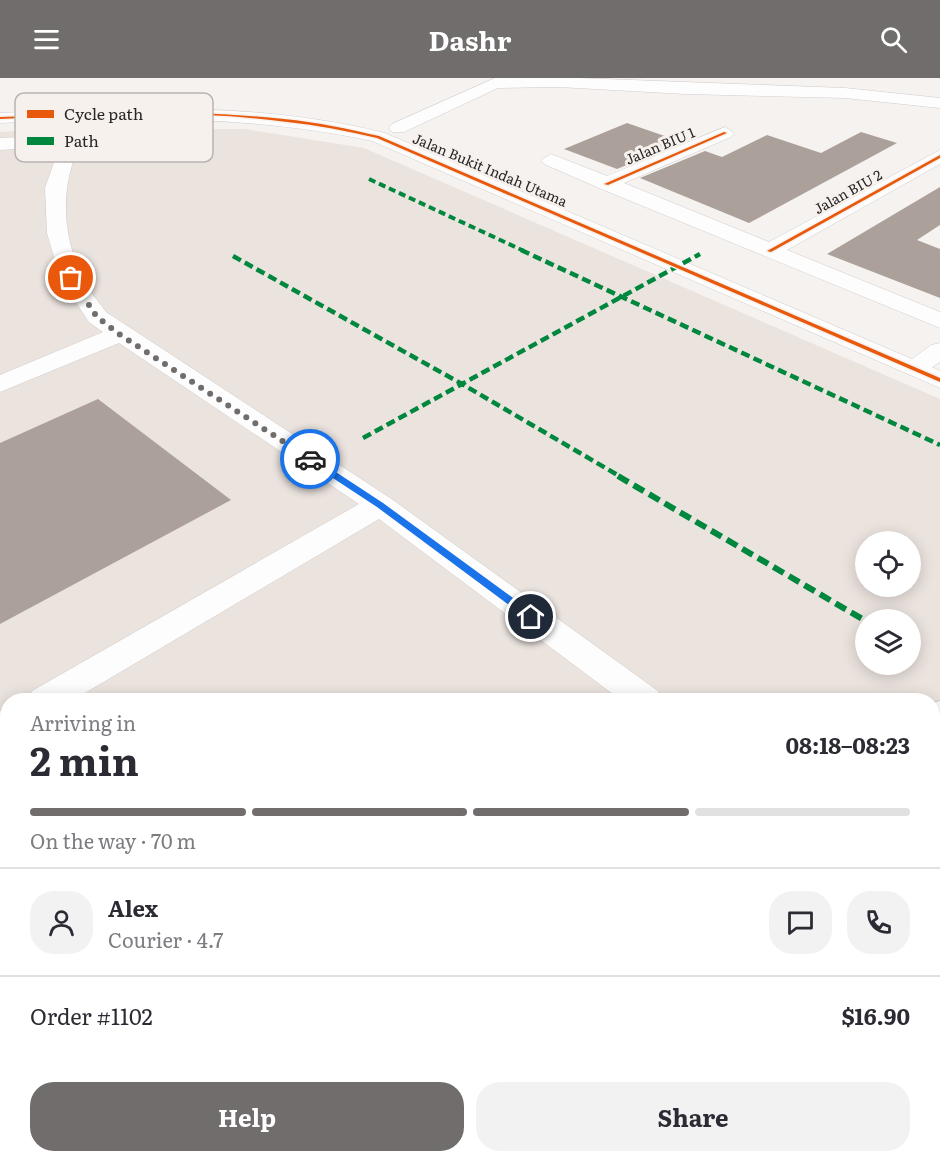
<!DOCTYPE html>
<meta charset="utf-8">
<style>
body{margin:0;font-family:Literata,serif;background:#f2f2f3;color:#2b2b33;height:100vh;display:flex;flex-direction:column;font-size:22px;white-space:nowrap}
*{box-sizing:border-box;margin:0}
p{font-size:20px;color:#7c7c81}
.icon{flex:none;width:33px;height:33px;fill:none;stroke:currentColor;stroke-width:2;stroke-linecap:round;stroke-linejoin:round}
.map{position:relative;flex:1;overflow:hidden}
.sheet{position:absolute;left:0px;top:615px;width:940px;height:470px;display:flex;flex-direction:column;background:#fff;border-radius:24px 24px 0 0;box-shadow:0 3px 15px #0003}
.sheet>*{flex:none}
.buttons{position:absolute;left:855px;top:453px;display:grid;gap:12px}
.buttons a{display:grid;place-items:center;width:66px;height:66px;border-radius:50%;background:#fff;box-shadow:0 3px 15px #0003;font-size:30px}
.pin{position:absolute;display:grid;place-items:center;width:51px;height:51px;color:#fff;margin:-26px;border:3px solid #fff;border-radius:50%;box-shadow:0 2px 6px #0007}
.courier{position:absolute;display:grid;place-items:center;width:60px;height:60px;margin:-30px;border:4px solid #1a73e8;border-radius:50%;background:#fff;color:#222;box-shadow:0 2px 8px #0007}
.head em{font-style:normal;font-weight:700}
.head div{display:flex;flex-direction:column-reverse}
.head{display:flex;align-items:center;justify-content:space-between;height:102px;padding:0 30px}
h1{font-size:39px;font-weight:700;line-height:45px}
.bar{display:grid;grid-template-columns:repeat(4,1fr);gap:9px 6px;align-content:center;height:72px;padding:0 30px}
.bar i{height:8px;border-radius:4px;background:#e1e1e2}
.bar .on{background:#706d6c}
.bar p{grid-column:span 4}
.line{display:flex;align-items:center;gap:15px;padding:0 30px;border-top:2px solid #e1e1e2}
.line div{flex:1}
.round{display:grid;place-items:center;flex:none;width:63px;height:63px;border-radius:24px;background:#f2f2f3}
.action{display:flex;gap:12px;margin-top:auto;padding:12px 30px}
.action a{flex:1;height:69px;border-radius:24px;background:#706d6c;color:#fff;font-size:24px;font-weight:700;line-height:69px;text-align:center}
.action a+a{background:#f2f2f3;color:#2b2b33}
header{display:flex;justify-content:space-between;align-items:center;height:78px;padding:0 30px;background:#706d6c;color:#fff;font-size:27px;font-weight:700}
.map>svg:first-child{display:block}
.built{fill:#ebe3de;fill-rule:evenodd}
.building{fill:#aca19a}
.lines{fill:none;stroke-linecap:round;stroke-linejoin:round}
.minor-casing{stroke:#d0cdcc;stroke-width:1}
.minor{fill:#fefdfd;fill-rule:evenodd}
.quiet-far2{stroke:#00873e;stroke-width:4;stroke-dasharray:7 4;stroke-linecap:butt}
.quiet-far1{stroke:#00873e;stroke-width:4.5;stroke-dasharray:9 4.5;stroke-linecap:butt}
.quiet{stroke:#00873e;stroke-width:6;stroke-dasharray:12 6;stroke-linecap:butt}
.cycleway-casing{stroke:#f7f1ee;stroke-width:3}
.cycleway{fill:#e8590c;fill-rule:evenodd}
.route{fill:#1a73e8}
.done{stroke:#706d6c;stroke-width:6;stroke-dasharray:0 10.8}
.labels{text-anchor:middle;stroke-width:6;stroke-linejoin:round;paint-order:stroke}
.far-street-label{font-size:14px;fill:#282625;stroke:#f7f1ee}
.key{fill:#f7f1ee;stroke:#b9b4b2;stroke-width:1.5}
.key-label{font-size:16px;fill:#282625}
</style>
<header><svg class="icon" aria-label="menu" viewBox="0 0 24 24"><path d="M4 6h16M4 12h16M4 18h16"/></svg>Dashr<svg class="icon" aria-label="search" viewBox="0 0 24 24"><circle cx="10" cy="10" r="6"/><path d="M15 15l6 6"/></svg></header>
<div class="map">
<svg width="940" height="1084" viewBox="0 0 940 1084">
<rect width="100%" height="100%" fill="#f5f2f0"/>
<!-- built -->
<path class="built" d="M42,51h203l119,19 576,251v763h-940v-1030zM866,464h44v44h-44zM866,542h44v44h-44zM8,622h925v455h-925z"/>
<!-- building -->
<path class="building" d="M627,45l55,19 -65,27 -53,-20z
M861,54l36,11 -148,80 -109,-45 65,-27 17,6 45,-22 54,18z
M940,109v38l-23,15 23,9v49l-113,-44z
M98,321l133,101 -231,124v-181z"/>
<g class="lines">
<!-- minor casing -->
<g class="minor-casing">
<path id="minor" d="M495,0h83l267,10 95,10v10l-95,-10 -160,-4 -126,-7 -61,1 -94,44h-12l-3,-4 3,-4z
M97,20l9,5 -4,6c95,-2 190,1 283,24l527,226 19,-14 9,-2v19l-8,5 8,4v17l-568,-247c-92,-20 -184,-23 -278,-22 -33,49 -37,104 -12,158 6,13 16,24 24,35l284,186 268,193 5,9h-42l-242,-181 -306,181h-45l4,-9 327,-187 -240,-161 -119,49v-17l103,-43 -14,-10 -29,-44 -13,-45 -2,-45 15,-42 -60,4v-12l65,-3 11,-15 -76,3v-10l84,-4 7,-10z
M725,49l9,6 -3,4 -107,46 145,59 171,-92v14l-153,86 153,62v16l-341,-140 -55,-24 -3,-4 10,-6 56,22z
M940,623v33l-7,2v-33z
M8,630v31l-8,2v-30z
M484,1077h54l-3,7h-54z"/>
</g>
<!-- minor -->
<use href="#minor" class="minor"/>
<!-- quiet-far2 -->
<path class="quiet-far2" d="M369,101l155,72"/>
<!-- quiet-far1 -->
<path class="quiet-far1" d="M521,172l419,195
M233,178l229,128 159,93
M363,360l337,-184"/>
<!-- quiet -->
<path class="quiet" d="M618,398l246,144"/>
<!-- cycleway casing -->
<g class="cycleway-casing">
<path id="cycleway" d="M142,34c47,0 95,2 142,7 32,3 64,10 95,17l561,242v4l-563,-244c-30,-7 -60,-13 -90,-16 -95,-13 -192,-7 -287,-3v-2z
M724,54l3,1 -119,52 -4,-1z
M940,77v3l-169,94 -4,-1z"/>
</g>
<!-- cycleway -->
<use href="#cycleway" class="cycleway"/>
</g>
<!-- route -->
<path class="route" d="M307,379h6l70,46 152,111v5h-7l-151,-112 -70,-46z"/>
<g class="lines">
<!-- done -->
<path class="done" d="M71,200l26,39 22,17 191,125"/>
</g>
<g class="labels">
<!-- far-street labels -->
<g class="far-street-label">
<text transform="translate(660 68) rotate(-23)" y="5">Jalan BIU 1</text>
<text transform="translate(490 92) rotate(23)" y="5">Jalan Bukit Indah Utama</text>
<text transform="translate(848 114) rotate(-29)" y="5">Jalan BIU 2</text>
</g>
</g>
<!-- legend -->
<rect x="15" y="15" width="198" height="69" rx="9" class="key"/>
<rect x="27" y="32" width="27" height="8" fill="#e8590c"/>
<rect x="27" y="59" width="27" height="8" fill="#00873e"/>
<g class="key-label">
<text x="64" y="42">Cycle path</text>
<text x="64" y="69">Path</text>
</g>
</svg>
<div class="buttons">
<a><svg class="icon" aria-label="locate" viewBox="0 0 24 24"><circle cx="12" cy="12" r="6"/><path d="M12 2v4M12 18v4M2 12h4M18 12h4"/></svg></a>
<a><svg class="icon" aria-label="layers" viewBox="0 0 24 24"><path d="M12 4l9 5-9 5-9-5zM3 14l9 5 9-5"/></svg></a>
</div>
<div class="pin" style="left:71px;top:200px;background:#ea580c"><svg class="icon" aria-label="bag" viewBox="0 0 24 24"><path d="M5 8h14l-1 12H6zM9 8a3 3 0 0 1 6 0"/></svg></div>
<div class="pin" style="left:531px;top:539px;background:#1f2937"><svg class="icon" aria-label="home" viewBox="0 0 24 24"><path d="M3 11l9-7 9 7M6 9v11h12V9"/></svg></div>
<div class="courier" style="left:310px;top:381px"><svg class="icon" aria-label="car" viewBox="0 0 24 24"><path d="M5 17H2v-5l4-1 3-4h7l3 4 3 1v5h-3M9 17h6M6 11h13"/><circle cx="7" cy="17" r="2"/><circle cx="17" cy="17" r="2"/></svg></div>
<section class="sheet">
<div class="head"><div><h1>2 min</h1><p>Arriving in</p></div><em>08:18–08:23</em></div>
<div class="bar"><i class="on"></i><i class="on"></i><i class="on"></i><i></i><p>On the way · 70 m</p></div>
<div class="line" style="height:108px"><a class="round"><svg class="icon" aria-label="person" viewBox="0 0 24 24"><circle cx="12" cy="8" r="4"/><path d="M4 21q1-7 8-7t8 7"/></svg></a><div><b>Alex</b><p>Courier · 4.7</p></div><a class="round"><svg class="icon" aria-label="chat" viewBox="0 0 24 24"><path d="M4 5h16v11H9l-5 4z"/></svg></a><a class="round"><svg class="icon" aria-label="phone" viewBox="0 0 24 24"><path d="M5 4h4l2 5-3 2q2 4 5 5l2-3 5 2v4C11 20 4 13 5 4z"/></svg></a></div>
<div class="line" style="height:78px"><div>Order #1102</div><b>$16.90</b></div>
<div class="action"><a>Help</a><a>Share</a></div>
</section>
</div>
